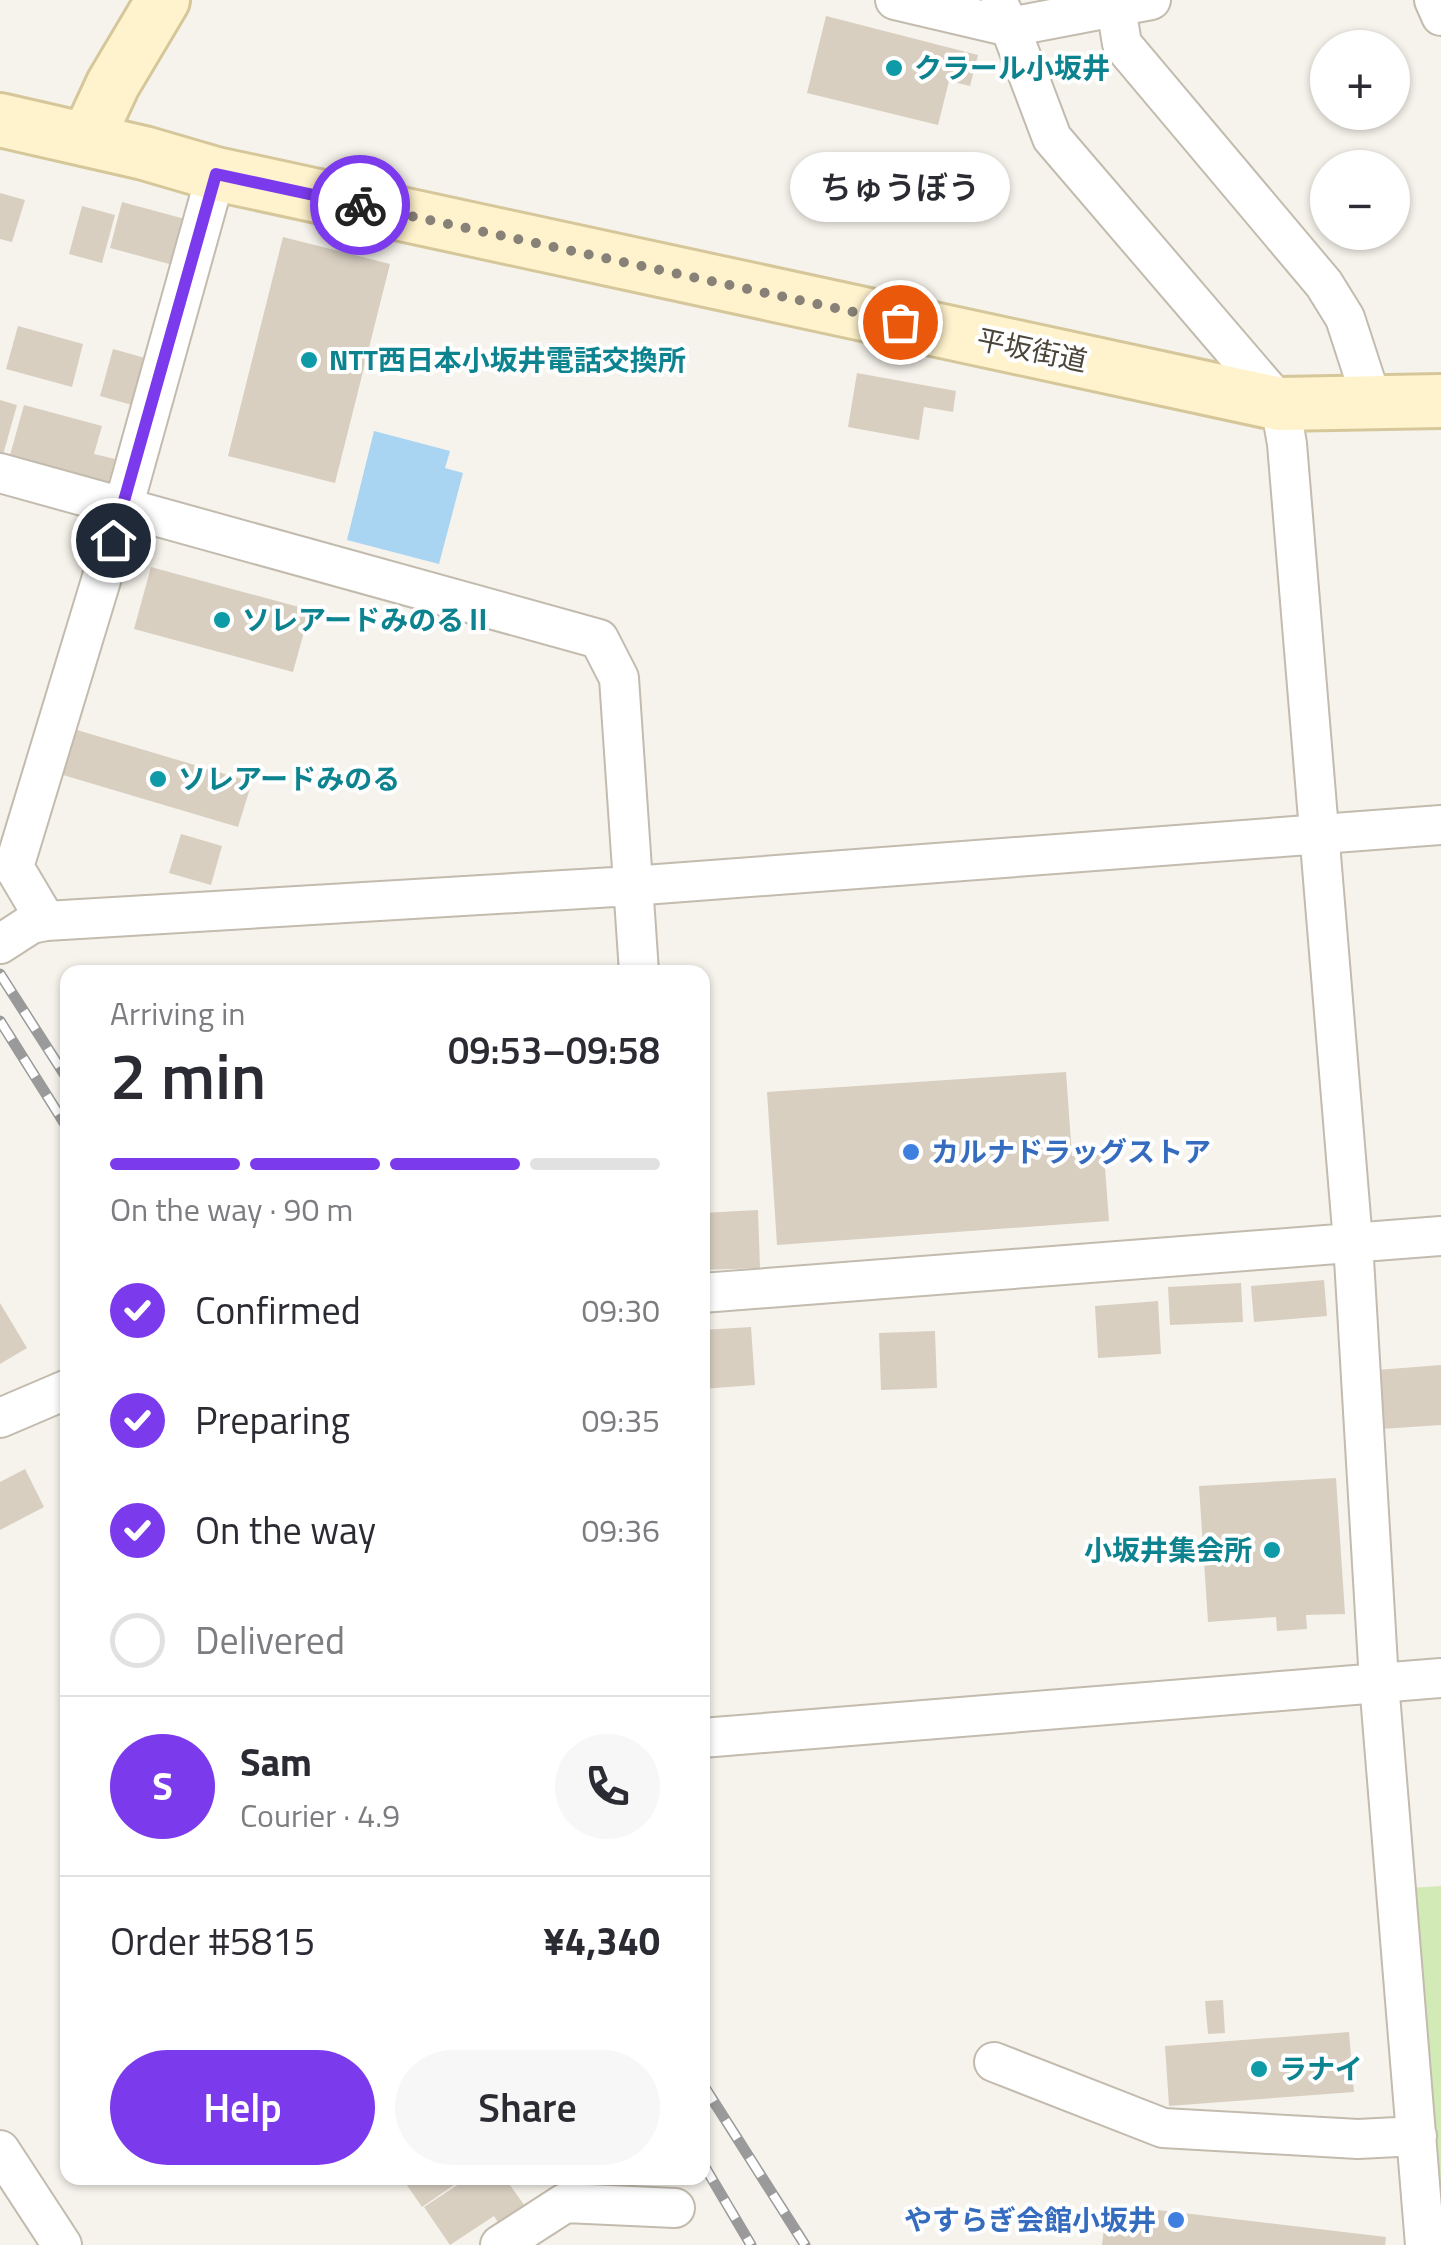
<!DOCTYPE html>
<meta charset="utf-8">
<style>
body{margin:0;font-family:"Titillium Web","Noto Sans JP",sans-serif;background:#f7f7f7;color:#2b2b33;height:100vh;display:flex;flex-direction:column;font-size:38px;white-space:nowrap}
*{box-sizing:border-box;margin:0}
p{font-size:32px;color:#7c7c81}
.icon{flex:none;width:55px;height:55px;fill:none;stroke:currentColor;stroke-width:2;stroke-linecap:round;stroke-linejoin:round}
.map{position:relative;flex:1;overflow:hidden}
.details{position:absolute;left:60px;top:965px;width:650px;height:1220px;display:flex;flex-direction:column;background:#fff;border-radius:20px;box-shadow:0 2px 8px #0004}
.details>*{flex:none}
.controls{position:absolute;left:1310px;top:30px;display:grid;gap:20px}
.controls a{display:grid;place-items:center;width:100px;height:100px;border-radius:50%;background:#fff;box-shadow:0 2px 8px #0004;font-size:50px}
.pin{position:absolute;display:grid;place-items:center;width:85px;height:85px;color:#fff;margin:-42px;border:5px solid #fff;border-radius:50%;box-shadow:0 2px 10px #0007}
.courier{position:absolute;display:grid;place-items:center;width:100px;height:100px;margin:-50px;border:8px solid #7c3aed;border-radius:50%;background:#fff;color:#222;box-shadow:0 2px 12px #0007}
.bubble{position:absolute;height:70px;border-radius:35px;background:#fff;box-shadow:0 2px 8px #0004;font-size:32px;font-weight:600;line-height:70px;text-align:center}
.head em{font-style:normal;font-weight:600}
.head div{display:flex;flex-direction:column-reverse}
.head{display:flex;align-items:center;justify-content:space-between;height:170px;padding:0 50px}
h1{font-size:65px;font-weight:600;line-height:75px}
.bar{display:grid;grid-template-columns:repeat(4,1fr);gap:15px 10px;align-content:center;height:120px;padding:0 50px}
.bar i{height:12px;border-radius:8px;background:#e1e1e2}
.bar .on{background:#7c3aed}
.bar p{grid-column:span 4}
.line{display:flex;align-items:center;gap:25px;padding:0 50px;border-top:2px solid #e1e1e2}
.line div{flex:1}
.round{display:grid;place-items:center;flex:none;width:105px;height:105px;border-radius:52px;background:#f7f7f7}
ol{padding:0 50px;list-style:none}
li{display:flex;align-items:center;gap:30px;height:110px}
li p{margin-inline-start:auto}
li .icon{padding:10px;border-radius:50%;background:#7c3aed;color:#fff;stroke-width:4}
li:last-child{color:#7c7c81}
li i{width:55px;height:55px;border:5px solid #e1e1e2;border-radius:50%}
.button{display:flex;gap:20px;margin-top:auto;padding:20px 50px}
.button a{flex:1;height:115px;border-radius:60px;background:#7c3aed;color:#fff;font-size:40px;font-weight:600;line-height:115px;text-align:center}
.button a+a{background:#f7f7f7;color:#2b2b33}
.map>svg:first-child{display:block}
.green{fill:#d2eab5}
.water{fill:#a9d4f2}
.building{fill:#d8cfc1}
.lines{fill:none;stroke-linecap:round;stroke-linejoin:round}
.street-casing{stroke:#c2bbae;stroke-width:42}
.secondary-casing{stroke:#d6c79b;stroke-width:58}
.street{stroke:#fff;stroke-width:38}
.secondary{stroke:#fff3cd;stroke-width:52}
.rail-casing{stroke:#9a9a9a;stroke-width:11}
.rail{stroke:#fff;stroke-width:8;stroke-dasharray:22;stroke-linecap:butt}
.done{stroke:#878178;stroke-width:10;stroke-dasharray:0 18}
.route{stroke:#7c3aed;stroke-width:12}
.culture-dot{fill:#0f9aa8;stroke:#fff;stroke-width:4}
.shop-dot{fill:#3f7fe0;stroke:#fff;stroke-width:4}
.labels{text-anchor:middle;stroke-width:8;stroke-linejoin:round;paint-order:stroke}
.culture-label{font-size:28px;font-weight:bold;fill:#0d838f;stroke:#fff;text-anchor:start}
.street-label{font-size:28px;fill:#4b4439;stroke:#fff}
.shop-label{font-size:28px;font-weight:bold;fill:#366cbe;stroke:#fff;text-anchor:start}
</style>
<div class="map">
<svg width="1441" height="2245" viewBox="0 0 1441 2245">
<rect width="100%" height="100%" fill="#f6f3ec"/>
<!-- green -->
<path class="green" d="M1441,1886v317h-5l-25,-315z"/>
<!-- water -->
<path class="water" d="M374,431l76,20 -5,17 18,5 -24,91 -92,-24z"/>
<!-- building -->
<path class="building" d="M826,16l152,39 -8,31 -21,-5 -11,44 -131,-32z
M0,193l25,7 -13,42 -12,-3z
M122,202l63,17 -12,46 -63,-17z
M82,206l33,9 -13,48 -33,-9z
M283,237l107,27 -55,219 -107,-27z
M18,326l65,18 -11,43 -66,-18z
M113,349l32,9 -13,47 -32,-9z
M857,373l99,18 -3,21 -29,-5 -5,33 -71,-13z
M0,400l17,5 -16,57h-1z
M24,405l78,21 -8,28 21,5 -9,32 -28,-8 2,-9 -70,-19z
M151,567l159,43 -17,62 -159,-43z
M77,730l175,52 -14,45 -175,-52z
M181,834l41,12 -11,39 -42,-12z
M1066,1072l6,84 32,-2 5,67 -332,24 -10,-153z
M758,1210l2,58 -58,2v-57z
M1324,1280l3,36 -73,6 -3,-36z
M1241,1283l2,39 -73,3 -2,-38z
M1158,1301l3,53 -63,4 -3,-52z
M0,1303l27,45 -27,16z
M751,1327l4,58 -53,4v-59z
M935,1331l2,57 -56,2 -2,-57z
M1441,1365v60l-60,4 -4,-59z
M25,1469l19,38 -44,23v-48z
M1336,1478l9,136 -39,1 1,14 -30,2 -1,-14 -68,5 -9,-136z
M1223,2000l2,33 -17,1 -3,-33z
M1349,2032l5,60 -185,14 -4,-60z
M402,2178h62l-42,29z
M468,2178h37l22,31 -26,18 -7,-11 -44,29 -26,-38z
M1107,2204l279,33 -1,8h-283z"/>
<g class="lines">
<!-- street casing -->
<g class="street-casing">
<path id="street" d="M895,0l115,27 42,111 228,266 7,40 66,798 26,440 46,563
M1434,0l7,16
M1000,7l10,20 141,-27
M1116,7l6,37 202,240 21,34 28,86
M0,473l599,166 20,39 20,294
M46,921l-32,-54 109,-359 93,-334
M0,944l31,-20 15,-3 585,-35 810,-61
M702,1293l739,-57
M0,1418l68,-29
M702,1738l739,-60
M994,2062l169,66 195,11 59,-3
M0,2150l62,95
M500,2245l65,-42 110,5"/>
</g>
<!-- secondary casing -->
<g class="secondary-casing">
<path id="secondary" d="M0,120l144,33 72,21 1064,230 161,-3
M87,140l26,-56 50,-84"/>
</g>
<!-- street -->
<use href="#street" class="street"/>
<!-- secondary -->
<use href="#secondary" class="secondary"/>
<!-- rail casing -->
<g class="rail-casing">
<path id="rail" d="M0,974l68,106
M0,1021l68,108
M702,2083l103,162
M702,2162l49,83"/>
</g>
<!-- rail -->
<use href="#rail" class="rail"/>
</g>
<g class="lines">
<!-- done -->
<path class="done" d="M360,205l540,117"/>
<!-- route -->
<path class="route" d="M113,540l103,-366 144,31"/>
</g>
<!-- markers -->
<g class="culture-dot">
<circle cx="894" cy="68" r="10"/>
<circle cx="309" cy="360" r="10"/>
<circle cx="222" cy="620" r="10"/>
<circle cx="158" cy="779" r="10"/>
<circle cx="1272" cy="1550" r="10"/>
<circle cx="1259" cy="2069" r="10"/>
</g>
<g class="shop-dot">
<circle cx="911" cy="1152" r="10"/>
<circle cx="1176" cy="2220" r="10"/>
</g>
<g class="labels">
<!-- culture labels -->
<g class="culture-label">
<text x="914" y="78">クラール小坂井</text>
<text x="329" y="370">NTT西日本小坂井電話交換所</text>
<text x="242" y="630">ソレアードみのるⅡ</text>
<text x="178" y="789">ソレアードみのる</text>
<text x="1252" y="1560" text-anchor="end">小坂井集会所</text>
<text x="1279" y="2079">ラナイ</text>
</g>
<!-- street labels -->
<g class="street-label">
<text transform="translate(1032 350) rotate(12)" y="10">平坂街道</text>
</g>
<!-- shop labels -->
<g class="shop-label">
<text x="931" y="1162">カルナドラッグストア</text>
<text x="1156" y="2230" text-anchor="end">やすらぎ会館小坂井</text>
</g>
</g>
</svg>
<div class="controls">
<a>+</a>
<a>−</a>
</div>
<div class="pin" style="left:900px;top:322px;background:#ea580c"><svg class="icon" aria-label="bag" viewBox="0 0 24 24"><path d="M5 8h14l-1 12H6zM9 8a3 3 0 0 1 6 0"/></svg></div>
<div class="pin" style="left:113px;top:540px;background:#1f2937"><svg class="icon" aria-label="home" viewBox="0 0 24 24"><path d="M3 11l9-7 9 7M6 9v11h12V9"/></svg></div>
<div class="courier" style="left:360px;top:205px"><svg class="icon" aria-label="bike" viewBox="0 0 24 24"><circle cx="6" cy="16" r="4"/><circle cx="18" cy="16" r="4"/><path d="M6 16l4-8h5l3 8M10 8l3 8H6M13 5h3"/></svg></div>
<div class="bubble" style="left:790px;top:152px;width:220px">ちゅうぼう</div>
<section class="details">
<div class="head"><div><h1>2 min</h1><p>Arriving in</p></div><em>09:53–09:58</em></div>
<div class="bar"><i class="on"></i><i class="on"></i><i class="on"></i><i></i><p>On the way · 90 m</p></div>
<ol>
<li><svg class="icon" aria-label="check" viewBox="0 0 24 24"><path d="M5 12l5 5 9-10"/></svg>Confirmed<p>09:30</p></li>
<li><svg class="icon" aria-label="check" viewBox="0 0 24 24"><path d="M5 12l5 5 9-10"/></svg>Preparing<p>09:35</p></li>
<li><svg class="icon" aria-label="check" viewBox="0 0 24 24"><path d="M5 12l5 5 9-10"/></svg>On the way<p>09:36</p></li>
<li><i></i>Delivered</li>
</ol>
<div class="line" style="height:180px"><b class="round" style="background:#7c3aed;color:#fff">S</b><div><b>Sam</b><p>Courier · 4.9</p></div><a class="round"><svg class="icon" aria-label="phone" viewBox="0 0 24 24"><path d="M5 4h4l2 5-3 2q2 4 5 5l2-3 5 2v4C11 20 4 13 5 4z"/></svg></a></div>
<div class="line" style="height:130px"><div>Order #5815</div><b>¥4,340</b></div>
<div class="button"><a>Help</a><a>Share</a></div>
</section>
</div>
